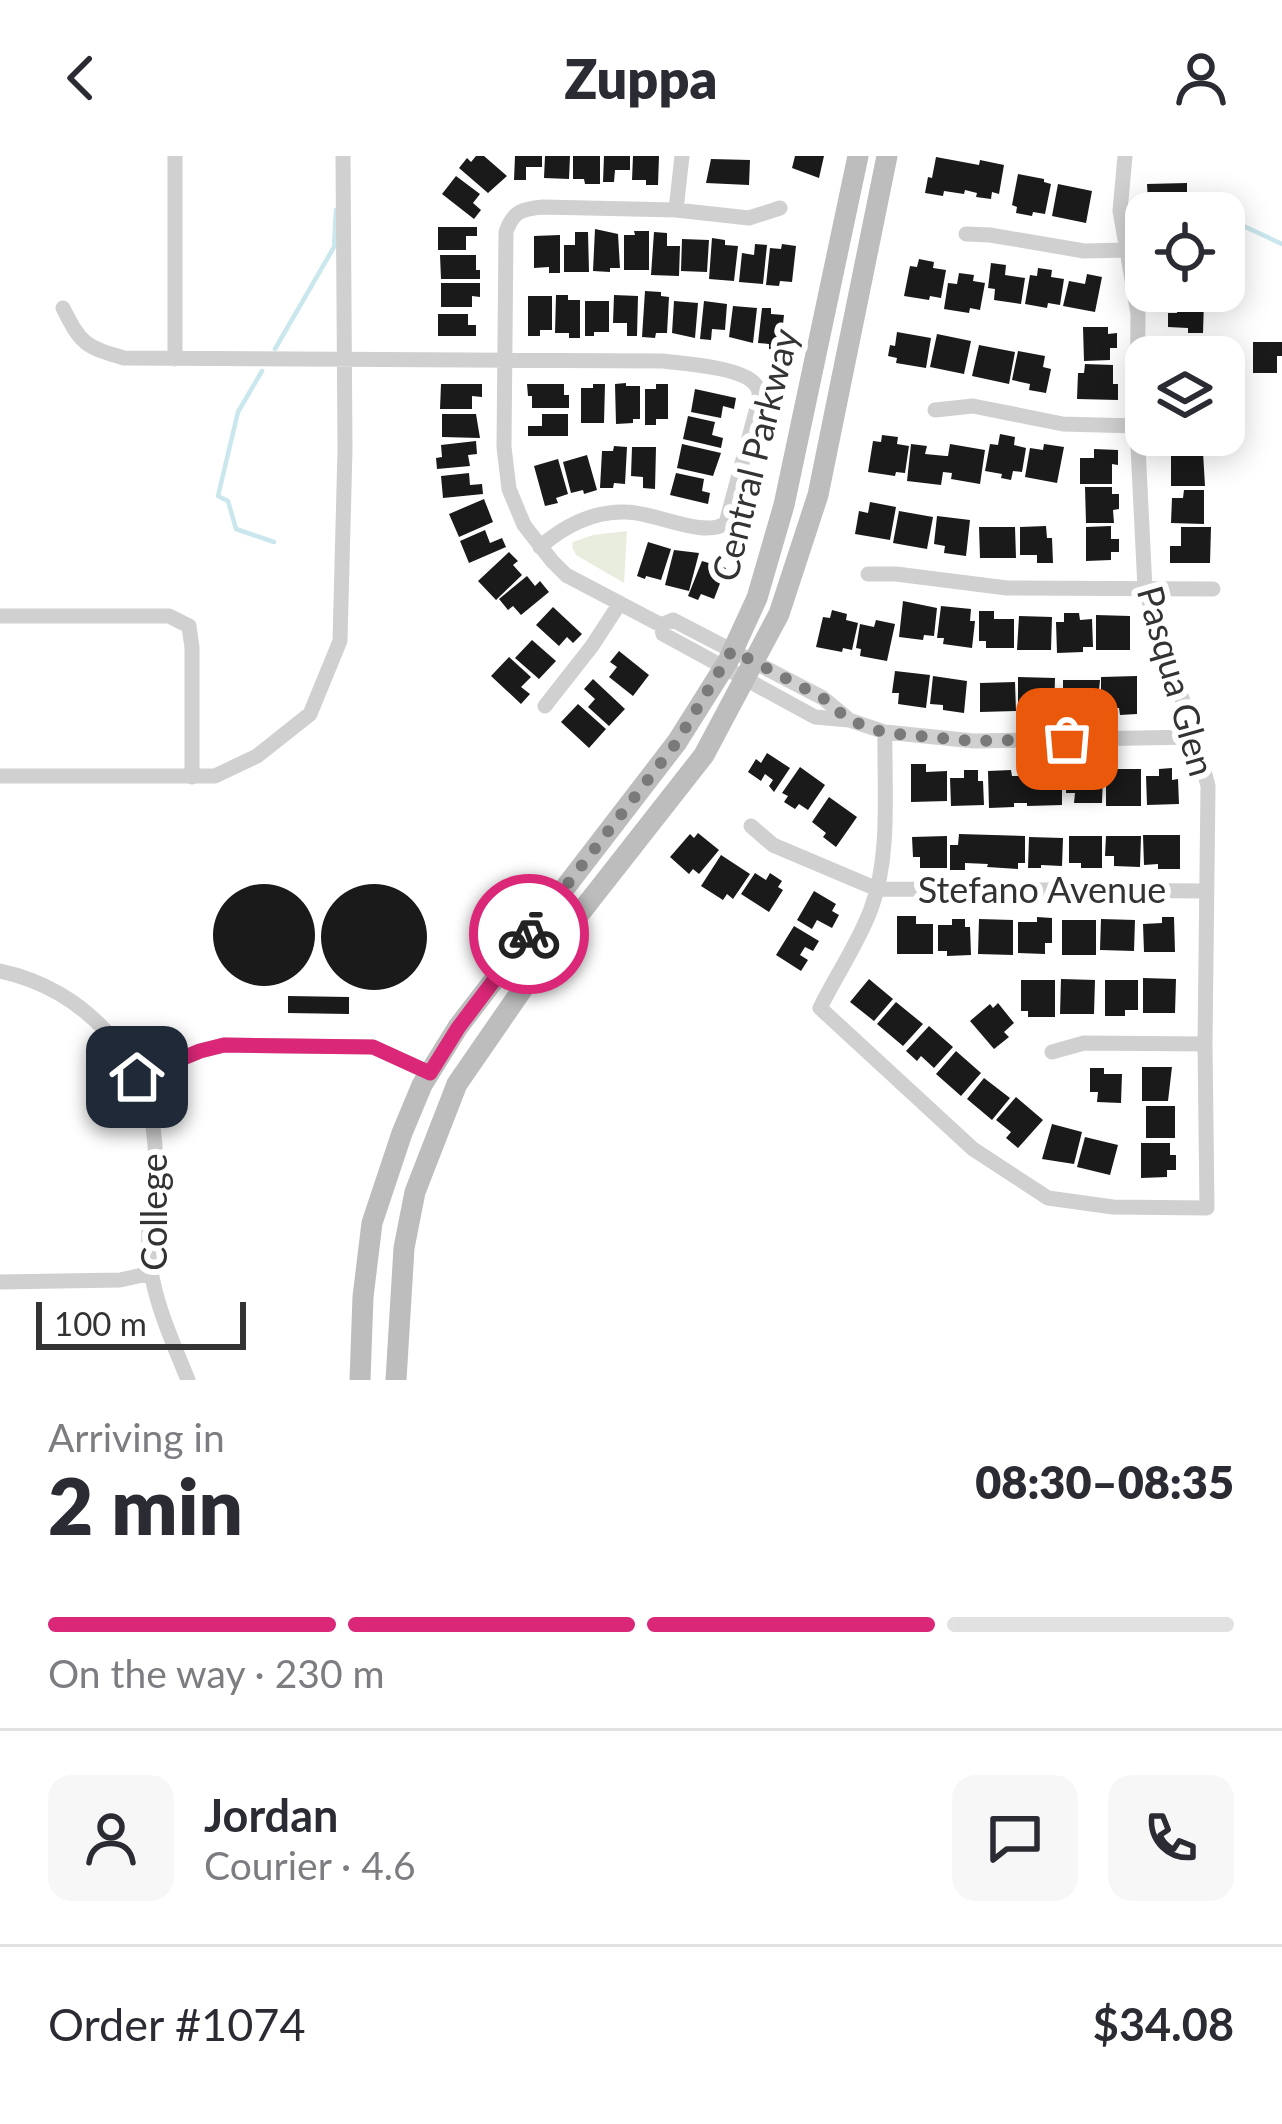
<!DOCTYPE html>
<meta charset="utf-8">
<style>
body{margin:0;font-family:Lato,sans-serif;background:#f7f7f7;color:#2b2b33;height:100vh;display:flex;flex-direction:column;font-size:45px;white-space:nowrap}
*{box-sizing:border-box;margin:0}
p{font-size:39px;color:#7c7c81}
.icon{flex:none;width:66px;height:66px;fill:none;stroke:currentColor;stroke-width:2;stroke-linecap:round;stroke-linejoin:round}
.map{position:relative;height:1224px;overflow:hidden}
.side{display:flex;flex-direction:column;background:#fff;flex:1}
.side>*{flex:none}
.buttons{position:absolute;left:1125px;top:36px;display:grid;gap:24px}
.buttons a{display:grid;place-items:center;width:120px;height:120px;border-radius:24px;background:#fff;box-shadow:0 6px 30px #0003;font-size:60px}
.scale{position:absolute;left:36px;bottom:30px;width:210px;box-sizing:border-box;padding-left:12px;border:6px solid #333;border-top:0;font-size:33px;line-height:42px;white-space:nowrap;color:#333;-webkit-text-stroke:9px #fff;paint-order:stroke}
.pin{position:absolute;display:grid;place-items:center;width:102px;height:102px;color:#fff;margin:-51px;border-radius:24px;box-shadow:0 6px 18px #0006}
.courier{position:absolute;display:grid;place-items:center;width:120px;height:120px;margin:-60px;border:9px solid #db2777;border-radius:50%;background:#fff;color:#222;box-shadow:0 3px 15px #0007}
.head em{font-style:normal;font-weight:800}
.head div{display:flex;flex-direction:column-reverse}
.head{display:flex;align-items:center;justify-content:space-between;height:204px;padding:0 48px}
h1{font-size:78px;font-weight:800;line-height:90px}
.bar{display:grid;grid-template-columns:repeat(4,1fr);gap:18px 12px;align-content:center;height:144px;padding:0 48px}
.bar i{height:15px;border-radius:9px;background:#e1e1e2}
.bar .active{background:#db2777}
.bar p{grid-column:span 4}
.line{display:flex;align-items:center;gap:30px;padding:0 48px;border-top:3px solid #e1e1e2}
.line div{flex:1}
.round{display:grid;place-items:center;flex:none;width:126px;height:126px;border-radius:24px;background:#f7f7f7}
header{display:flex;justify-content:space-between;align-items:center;height:156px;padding:0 48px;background:#fff;font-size:54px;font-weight:800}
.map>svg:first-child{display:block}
.green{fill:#e9edde}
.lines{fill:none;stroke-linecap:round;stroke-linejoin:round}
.stream{stroke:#cae7ed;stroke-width:4.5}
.building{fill:#1a1a1a}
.street{stroke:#d0d0d0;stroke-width:15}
.secondary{stroke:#bdbdbd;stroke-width:21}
.done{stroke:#7a7a7a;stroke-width:12;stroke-dasharray:0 21.6}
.route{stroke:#db2777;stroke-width:15}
.labels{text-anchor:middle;stroke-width:12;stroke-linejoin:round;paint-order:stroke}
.street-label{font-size:36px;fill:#333;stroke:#fff}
</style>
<header><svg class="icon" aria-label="back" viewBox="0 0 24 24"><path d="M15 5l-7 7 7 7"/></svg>Zuppa<svg class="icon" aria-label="person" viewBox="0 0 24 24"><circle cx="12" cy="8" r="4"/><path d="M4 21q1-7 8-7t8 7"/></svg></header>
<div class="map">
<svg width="1282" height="1224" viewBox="0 0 1282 1224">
<rect width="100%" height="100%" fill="#fff"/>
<!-- green -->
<path class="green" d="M627,375l-3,52 -48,-28 -4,-8 1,-5 20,-7z"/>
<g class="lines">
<!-- stream -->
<path class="stream" d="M1224,61l58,27
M275,193l59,-102 2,-37
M262,215l-24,41 -20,84 10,5 8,28 38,13"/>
</g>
<!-- building -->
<path class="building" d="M476,0h8l23,20 -19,17 -29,-25 8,-10 4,4z
M515,0h27v11h-16v13h-12z
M545,0h25l-1,23 -25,-1z
M573,0h27v28h-15l-1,-5h-11z
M604,0h26v14h-15l-1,12h-11z
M633,0h26l-1,29h-12v-5h-14z
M795,0h29l-5,22 -27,-10z
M936,1l43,8 1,-5 24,5 -5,29 -7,-2 -1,7 -15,-2 1,-4 -12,-3 -1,4 -20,-3 -1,5 -18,-3 3,-16 4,1z
M711,3l39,1 -1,25 -43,-2z
M1018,18l26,5v3l7,2 -6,30 -12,-2 -1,4 -16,-3 1,-6 -5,-2z
M456,20l24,18 -7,9 8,7 -7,9 -32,-25z
M1187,27v30h-33v-12h-6l-1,-17z
M1058,28l34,7 -6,32 -34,-7z
M438,71h39v9h-11v14h-28z
M595,73l23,5 2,34h-10v4l-17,-1z
M634,75h15v39h-25v-35h11z
M575,76h13l1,40h-25v-27h11z
M654,76l13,1v13h13l-1,30 -28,-1z
M560,79v38h-11v-6l-15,1v-32z
M712,82l13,2v5l13,1 -4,35 -25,-2z
M682,83l27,1 -2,32 -26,-1z
M755,88l12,1 -4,39 -24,-2 3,-29 12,2z
M782,88l14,2 -4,36 -12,-1 -1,5 -13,-1 4,-37 11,1z
M440,99h36v15h4v9h-39z
M919,103l15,3 -1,6 13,2 -5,28 -11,-2 -1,4 -25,-4 6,-30 7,1z
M991,107l15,2 -1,10 20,3 -4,26 -27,-4 1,-11 -7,-1z
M1038,112l14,2 -1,7 13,2 -4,26 -12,-2 -1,5 -22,-4 5,-29 7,1z
M959,117l15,2 -1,6 12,2 -5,27 -10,-2 -1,5 -25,-4 4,-26 9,1z
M1087,118l15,3 -7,35 -32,-6 6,-25 16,3z
M441,127h39v14l-8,-1v11h-31z
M645,135l16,1v4l8,1 -2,36h-11l-1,5 -13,-1z
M556,139h12v5h12v38h-11v-5h-14z
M614,139l24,1 -1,40h-10v-13h-14z
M528,140h24v34h-12v6h-12z
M1178,143l26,1 -1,33h-15v-5l-20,-1v-14h9z
M585,145h24v31h-15v4h-9z
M674,145l24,2 -3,35 -23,-5z
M704,145l23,3 -2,26 -13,-1 -1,11 -11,-1z
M733,150l24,2 -4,35 -24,-6z
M762,152h9v6l13,1 -4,36 -11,-2v-5l-11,-1z
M438,158h30v11h8v11h-38z
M1083,171h25v7l9,-1v15h-7v12l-26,1z
M897,176l34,6 -5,30 -30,-5 1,-5 -9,-2 2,-11 5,1z
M937,178l34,7 -7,33 -34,-7z
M1205,180v21l-39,-3v-17z
M1253,186h29v14h-5v17h-24z
M979,189l36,7 -6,32 -37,-8z
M1018,195l27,5 -2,11 8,2 -5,24 -17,-3 1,-6 -18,-4z
M1085,208l28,1v19h5v16l-41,-1 1,-26h6z
M626,227v3h14v33h-7v4l-17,1 -1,-40z
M441,228h41v13l-10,-1v13h-32z
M527,228h37v11h5v13h-37v-12h-4z
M593,228h12l-1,39h-23v-35h12z
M656,228h12v35h-12v6h-11v-36h11z
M695,233l41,9 -2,11 -11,-3 -2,12 -30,-6z
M442,258h34l4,24 -38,-1z
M542,258h26v22h-40v-10h14z
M688,260l27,6 -3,13 11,3 -2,10 -38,-9z
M1000,278l15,3 -1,8 12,3 -4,24 -9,-1 -2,9 -10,-2 1,-4 -17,-3 5,-27 8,1z
M882,279l16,2 -1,7 12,2 -4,27 -9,-1 -1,4 -27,-4 5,-31 8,1z
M1172,279h34v13l-34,1z
M476,285l1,13 -9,1 2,11 -33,3 -1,-11 6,-1 -1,-12z
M682,288l39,9 -8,23 -36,-8z
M911,288l16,2 -2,8 21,2h2l2,-12 35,6 -5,34 -29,-5 1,-6 -9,-1 -2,13 -34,-4z
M1044,288l20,3 -7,36 -32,-6 5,-29 13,2z
M614,290l13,1 -2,37 -11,-1 -1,5h-13l2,-37h11z
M632,291h24l-1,42 -12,-1v-11l-12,-1z
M1094,293l24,1v15l-6,-1v20h-32v-26h14z
M1203,296l2,34h-34v-33z
M587,299l10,35 -13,4 -1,-4 -12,3 -8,-31z
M558,303l10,35 -12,4 2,5 -13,3 -11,-40z
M469,317l1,12 12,-1 1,10 -40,4 -2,-22z
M676,317l28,6 -2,12 8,2 -2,11 -38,-9z
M1085,331h27v7h7v15l-6,1 1,13h-28z
M1184,334h20v34l-33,-1 1,-25h11z
M484,343l9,23 -34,15 -10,-23z
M870,346l26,5 -6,33 -35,-6 4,-23 9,2z
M899,355l34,6 -6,32 -34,-6z
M937,360l33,4 -4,36 -22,-3 1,-7 -11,-2z
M1046,370l1,12h5l1,25h-16v-8h-17v-28z
M1111,370v13h8v13h-8v8l-25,1v-34z
M979,371h36l1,31h-36z
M1181,371h30l-1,36h-40v-17h11z
M485,374l5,13 12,-5 4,9 -37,16 -9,-22z
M648,386l23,7 -10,31 -15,-4 -1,3 -8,-3z
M674,394l25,3 -10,38 -24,-6z
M509,396l9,9 -5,4 9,10 -26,25 -18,-19z
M702,405l24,7 -12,31 -13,-5 -3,6 -10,-4z
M527,420l8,10 5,-5 9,11 -28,23 -8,-9 -5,4 -9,-11z
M903,445l34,7 -3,28 -10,-1 -1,5 -24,-3z
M941,450l30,3 -1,12h5l-3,27 -29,-4 1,-6h-7z
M553,451l29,27 -9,9 -6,-6 -8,9 -23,-21z
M832,454l15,4 -1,6 12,3 -6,27 -9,-2 -1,4 -26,-5 7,-30 7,1z
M979,455h15v8h20v29h-28v-7h-7z
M1064,457h15l1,7 12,-1 1,28h-10v5l-26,1 -1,-31h8z
M1096,459l34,1v34h-34z
M1019,460l33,1 -1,33h-34z
M876,464l19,4 -8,37 -27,-5 1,-7 -5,-1 4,-24 14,3z
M532,484l24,21 -17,18 -24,-21z
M619,495l30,24 -16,21 -24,-19 8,-10 -7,-5z
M509,501l22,20 -10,10 9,7 -9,10 -30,-28z
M895,515l35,4 -4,33 -28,-4 1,-11h-7z
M933,520l34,5 -3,32 -21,-3v-5l-13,-1z
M1137,520v38l-17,1 -1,-7h-18v-31z
M1018,521l37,1 -1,38h-18l1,-7h-19z
M593,523l32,30 -16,17 -21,-19 7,-8 -11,-10z
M1063,524h37l-3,32h-26v-11h-8z
M1015,526l1,29 -36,1v-29z
M578,548l28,25 -17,19 -28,-26z
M767,597l23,15 -16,24 -5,-6 4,-6 -8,-6 -4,7 -13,-9 8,-13 5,4z
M911,608h15v8l21,-1v30l-36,1z
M800,611l25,18 -17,25 -9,-6 -4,5 -11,-7 4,-6 -6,-3z
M1067,611h15l-1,7h22l-1,29h-28l1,-10h-9z
M1172,612v12l6,-1 1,25 -32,1 -1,-29h13v-7z
M1041,613h21v36l-35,1v-3h-13v4l-25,1 -1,-37 23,-1 1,6h29z
M1106,613h35v37h-35z
M964,614h14v11h5l1,24 -33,1 -1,-28h14z
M829,641l28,20 -21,30 -13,-10 3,-4 -14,-11z
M698,677l21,17 -20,24 -6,-5 -4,5 -19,-17 20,-23 4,4z
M959,678l66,2v27h-7v6l-31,-2 1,-3 -23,-1v7h-15v-25h8z
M1143,679h37v34h-22v-5l-14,1z
M947,680v32h-27v-11h-7l-1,-20z
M1069,680h33v32h-21v-5h-12z
M1106,680h35l-1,31 -26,-1v-10h-9z
M1029,681l34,1 -1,28 -21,-1v3h-13z
M721,699l29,19 -17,25 -6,-5 -4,6 -22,-14z
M755,717l11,7 4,-7 12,8 -4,6 5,3 -14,22 -28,-18z
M213 779a51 51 0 1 1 102 0a51 51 0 1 1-102 0Z
M321 781a53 53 0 1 1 106 0a53 53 0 1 1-106 0Z
M814,735l22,13 -4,7 7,4 -7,13 -15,-8 -5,9 -15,-9z
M897,760h19v8h17v30h-36z
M1037,761l15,1v25h-7v11l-27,-1v-31h19z
M1162,761h12l1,35h-31l-1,-28 19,-1z
M952,763h13v8h5l1,28 -24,1v-5h-9v-26h14z
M979,763l34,1v35l-35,-1z
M1101,763l34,1 -1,31 -34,-1z
M1062,764h34v35h-34z
M794,770l25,15 -6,10 -8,-4 -5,8 8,5 -7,11 -25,-16z
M1143,822l33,1 -1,34h-32z
M869,823l24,20 -19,22 -24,-19z
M1061,823l34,1 -1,34h-34z
M1021,824h34v37h-27v-6h-7z
M1105,824h33v30h-13v6h-20z
M288,840l61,1v17l-61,-1z
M896,846l27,22 -20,22 -26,-22z
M998,847l16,20 -10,9 5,5 -15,12 -24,-28 20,-17 3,4z
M929,870l24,21 -19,21 -13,-12 -4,5 -11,-10z
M956,895l25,22 -20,23 -25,-22z
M1142,911h30l-4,34h-26z
M1090,912h14v6h18l-1,29 -24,-1 1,-10h-8z
M984,922l26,20 -18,22 -25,-21z
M1016,941l27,23 -25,28 -12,-10 5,-6 -15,-12z
M1146,950h29v32h-29z
M1052,968l30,8 -8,32 -32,-5z
M1085,981l33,8 -8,30 -33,-8z
M1141,987h29v12h6v15h-9v7l-26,1z"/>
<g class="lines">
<!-- street -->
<path class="street" d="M175,0v203
M780,52l-31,10 -73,-8 -133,-3c-21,2 -30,4 -37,25l-2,215 5,42 15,36 28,36 14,14 95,50 2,9 152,83 34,3 36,12 89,9 221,-4
M676,54l6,-54
M966,78l24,1 94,16 42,-1
M63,152c18,36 22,39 61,50l539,3c22,3 78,6 92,23 6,7 4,11 3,20l-32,119c-22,16 -71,-11 -100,-11 -33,-1 -62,14 -86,35
M935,254l38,-4 90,18 74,2
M868,418h28l111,14 206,1
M0,460h169l20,10 3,22v129
M661,469l12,-5 150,78 24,20
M545,550l47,-60 28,-43
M885,576c-1,57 6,123 -14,177 -13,35 -35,66 -51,99l153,141 75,49 65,9 94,1 -2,-164 3,-258 -13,-49 -50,-148 -8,-163 1,-112 -18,-103 5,-55
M0,620h215l42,-20 53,-42 30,-73 5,-191 -2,-294
M751,670l22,19 104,44 330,2
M0,815c83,17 150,88 155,174 2,37 -9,74 -6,111 4,44 23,84 39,124
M1052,896l32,-9 121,1
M137,921l63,-26 24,-6 149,2 57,26
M0,1126l120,-2 32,-7"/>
<!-- secondary -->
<path class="secondary" d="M360,1224l3,-83 9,-74 30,-90 20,-48 36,-58 219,-285 51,-81 29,-63 27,-93 74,-349
M396,1224l8,-132 11,-56 42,-108 80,-116 167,-213 75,-141 39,-119 69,-339"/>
</g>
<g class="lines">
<!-- done -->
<path class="done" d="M529,778l148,-192 55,-92 91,48 26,22 36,13 89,8 93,-2"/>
<!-- route -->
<path class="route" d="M137,921l63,-26 24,-6 149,2 57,26 28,-45 71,-94"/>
</g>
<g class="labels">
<!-- street labels -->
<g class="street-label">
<text transform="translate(755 299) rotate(-76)" y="13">Central Parkway</text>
<text transform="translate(1176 525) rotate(74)" y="13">Pasqua Glen</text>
<text x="1042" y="747">Stefano Avenue</text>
<text transform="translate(154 1056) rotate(-90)" y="13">College</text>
</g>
</g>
</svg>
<div class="buttons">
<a><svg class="icon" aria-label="locate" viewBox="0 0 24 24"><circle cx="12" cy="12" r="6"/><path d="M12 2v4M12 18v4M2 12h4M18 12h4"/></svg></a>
<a><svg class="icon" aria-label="layers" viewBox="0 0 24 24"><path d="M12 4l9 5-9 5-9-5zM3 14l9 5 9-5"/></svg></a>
</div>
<div class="scale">100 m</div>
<div class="pin" style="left:1067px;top:583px;background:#ea580c"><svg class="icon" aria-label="bag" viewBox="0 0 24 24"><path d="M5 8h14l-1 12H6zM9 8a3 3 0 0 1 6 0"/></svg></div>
<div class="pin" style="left:137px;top:921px;background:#1f2937"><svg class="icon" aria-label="home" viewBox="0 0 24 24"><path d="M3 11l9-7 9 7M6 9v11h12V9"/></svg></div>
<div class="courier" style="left:529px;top:778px"><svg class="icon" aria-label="bike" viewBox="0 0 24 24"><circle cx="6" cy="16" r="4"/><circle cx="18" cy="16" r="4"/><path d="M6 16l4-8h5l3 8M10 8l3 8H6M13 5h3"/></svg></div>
</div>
<section class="side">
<div class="head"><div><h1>2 min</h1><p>Arriving in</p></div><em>08:30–08:35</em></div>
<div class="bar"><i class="active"></i><i class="active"></i><i class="active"></i><i></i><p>On the way · 230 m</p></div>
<div class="line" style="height:216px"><a class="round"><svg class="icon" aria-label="person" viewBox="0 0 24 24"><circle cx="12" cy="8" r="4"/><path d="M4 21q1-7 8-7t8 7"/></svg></a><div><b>Jordan</b><p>Courier · 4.6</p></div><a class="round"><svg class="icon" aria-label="chat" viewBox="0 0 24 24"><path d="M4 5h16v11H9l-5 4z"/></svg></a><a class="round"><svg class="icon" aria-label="phone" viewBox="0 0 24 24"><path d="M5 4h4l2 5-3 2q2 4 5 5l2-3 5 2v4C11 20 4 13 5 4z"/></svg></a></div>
<div class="line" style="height:156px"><div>Order #1074</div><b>$34.08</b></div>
</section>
